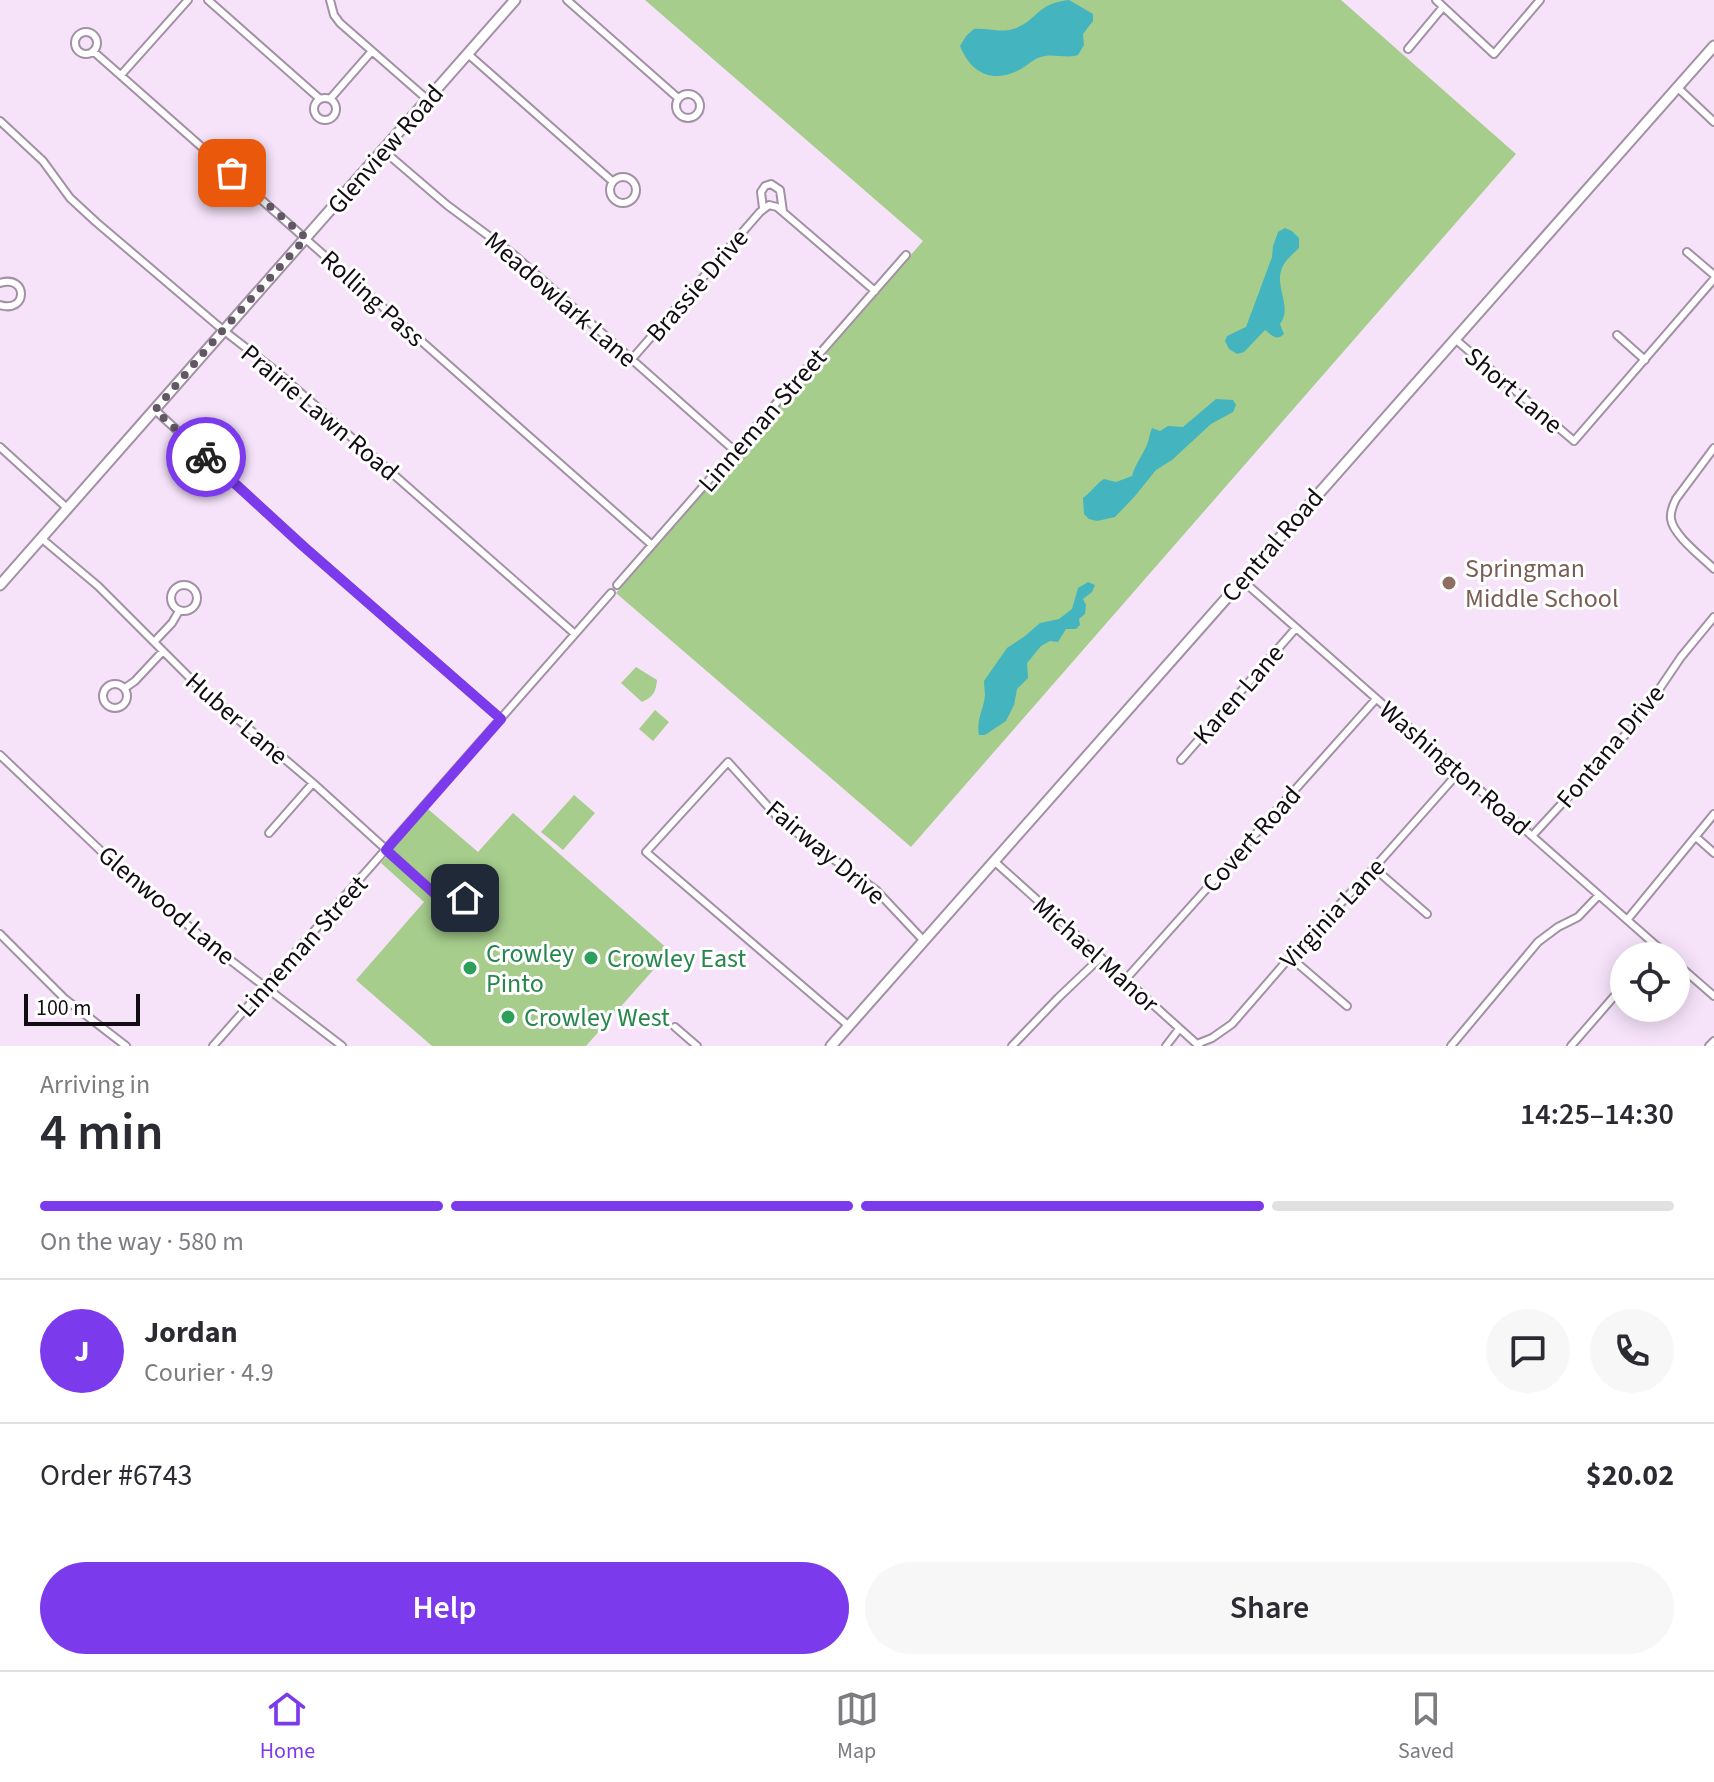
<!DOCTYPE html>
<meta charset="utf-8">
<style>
body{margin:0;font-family:"Source Sans 3",sans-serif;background:#f7f7f7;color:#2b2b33;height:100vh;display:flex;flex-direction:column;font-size:30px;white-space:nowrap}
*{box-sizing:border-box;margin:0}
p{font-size:26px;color:#7c7c81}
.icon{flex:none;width:44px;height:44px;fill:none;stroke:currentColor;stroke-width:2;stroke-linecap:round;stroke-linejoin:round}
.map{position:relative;height:1046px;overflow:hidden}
.drawer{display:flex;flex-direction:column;background:#fff;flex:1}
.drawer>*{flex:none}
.controls{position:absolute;left:1610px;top:942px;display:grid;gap:16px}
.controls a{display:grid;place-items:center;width:80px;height:80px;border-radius:50%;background:#fff;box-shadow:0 4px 20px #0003;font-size:40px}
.scale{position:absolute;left:24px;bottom:20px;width:116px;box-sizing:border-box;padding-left:8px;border:4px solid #120b13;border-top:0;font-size:22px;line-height:28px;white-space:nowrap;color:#120b13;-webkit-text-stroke:6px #fff;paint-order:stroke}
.pin{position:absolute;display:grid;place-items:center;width:68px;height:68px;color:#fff;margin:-34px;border-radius:16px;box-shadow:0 4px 12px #0006}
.courier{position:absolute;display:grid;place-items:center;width:80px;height:80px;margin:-40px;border:6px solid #7c3aed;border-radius:50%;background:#fff;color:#222;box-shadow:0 2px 10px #0007}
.headline em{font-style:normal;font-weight:600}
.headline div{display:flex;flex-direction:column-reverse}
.headline{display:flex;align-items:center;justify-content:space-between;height:136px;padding:0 40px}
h1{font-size:52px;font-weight:600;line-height:60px}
.bar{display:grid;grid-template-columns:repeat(4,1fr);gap:12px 8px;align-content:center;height:96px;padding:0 40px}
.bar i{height:10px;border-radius:6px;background:#e1e1e2}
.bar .selected{background:#7c3aed}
.bar p{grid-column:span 4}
.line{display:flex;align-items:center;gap:20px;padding:0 40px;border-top:2px solid #e1e1e2}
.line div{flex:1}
.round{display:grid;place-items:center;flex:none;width:84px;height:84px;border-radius:42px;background:#f7f7f7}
.cta{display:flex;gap:16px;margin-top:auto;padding:16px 40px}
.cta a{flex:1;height:92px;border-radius:48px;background:#7c3aed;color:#fff;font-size:32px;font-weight:600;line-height:92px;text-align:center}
.cta a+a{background:#f7f7f7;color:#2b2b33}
.tab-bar{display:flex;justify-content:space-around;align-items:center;height:112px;border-top:2px solid #e1e1e2;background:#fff;font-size:22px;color:#7c7c81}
.tab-bar a{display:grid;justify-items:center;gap:4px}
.tab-bar .selected{color:#7c3aed}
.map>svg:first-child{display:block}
.green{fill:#a6cd8c}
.water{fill:#44b4bf}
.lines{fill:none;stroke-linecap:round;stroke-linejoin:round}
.street-casing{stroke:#a290a5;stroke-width:10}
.secondary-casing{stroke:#a290a5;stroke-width:13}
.street{stroke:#fff;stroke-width:6}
.secondary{stroke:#fff;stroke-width:9}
.done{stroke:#625764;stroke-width:8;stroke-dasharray:0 14.4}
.route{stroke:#7c3aed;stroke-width:10}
.education-dot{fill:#8d6e63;stroke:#fff;stroke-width:3}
.leisure-dot{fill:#2e9e5b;stroke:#fff;stroke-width:3}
.labels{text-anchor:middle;stroke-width:6;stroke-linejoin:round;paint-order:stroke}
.street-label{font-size:26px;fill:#120b13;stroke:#fff}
.education-label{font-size:26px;fill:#785e54;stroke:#fff;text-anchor:start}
.leisure-label{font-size:26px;fill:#27864d;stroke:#fff;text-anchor:start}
</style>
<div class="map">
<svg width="1714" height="1046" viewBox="0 0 1714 1046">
<rect width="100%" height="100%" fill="#f6e3fa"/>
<!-- green -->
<path class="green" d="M645,0h696l175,154 -605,693 -295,-254 307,-352z
M636,667l21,13c-1,12 -4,17 -15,22l-21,-19z
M655,710l14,12 -16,19 -14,-12z
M574,795l21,18 -32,37 -22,-18z
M428,809l50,43 35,-39 157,138 -84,95h-154l-76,-66 68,-78 -43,-39z"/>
<!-- water -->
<path class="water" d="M1069,0l24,14v7l-10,13 1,11 -6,10c-13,4 -24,-2 -37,2 -8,2 -14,9 -22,13 -27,14 -48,3 -59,-24l6,-10 8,-7c13,-1 27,4 39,0 25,-8 23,-26 56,-29z
M1285,228l7,3 7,7v10c-6,6 -14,12 -17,20 -8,19 11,39 -2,56l4,10c-8,8 -13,0 -19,-4l-21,22 -7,2 -8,-5 -4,-8 2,-5 19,-9 26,-70 1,-11 5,-14z
M1216,399l17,1 3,5 -3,7 -22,12 -39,36 -16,10 -21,26 -20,21 -18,4 -8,-2 -5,-5 -1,-16c8,-6 13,-14 21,-19l12,3 16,-6c4,-13 7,-15 13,-27 4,-7 4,-14 7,-21l8,3 8,-5 15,1z
M1088,582l7,3 -3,7 -9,7 3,6 -1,9 -6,5 1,6 -4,4h-10l-8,13 -8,-1 -9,5 -14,17 1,15 -11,11 -3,16 -8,16 -21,14h-6c-3,-16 5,-26 6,-40 0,-2 -1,-12 -1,-14l23,-33 18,-12 15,-13 19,-4 13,-10 6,-21z"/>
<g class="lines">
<!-- street casing -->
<g class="street-casing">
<path id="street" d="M208,0l112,99
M330,0l4,15 6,8 88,77
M567,0l111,98
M1436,0l58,54 46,-54
M75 43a11 11 0 1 1 22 0a11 11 0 1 1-22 0Z
M1408,49l35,-42
M93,51l559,494
M468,54l144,127
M121,75l67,-75
M1678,88l36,34
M676 106a12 12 0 1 1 24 0a12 12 0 1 1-24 0Z
M314 109a11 11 0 1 1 22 0a11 11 0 1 1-22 0Z
M330,99l42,-48
M0,121l43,40 27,37 26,24 127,108 54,42 298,262
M384,151l63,54 66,49 222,197
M610 190a13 13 0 1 1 26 0a13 13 0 1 1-26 0Z
M763,208l-2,-16 4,-6 6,-2 9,6 3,22
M1687,252l27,23
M0,283c28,-9 28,31 0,22
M1617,335l28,25
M1455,339l119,102 140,-162
M631,360l129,-148 9,-7 8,2 98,84
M155,410l148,136 198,173
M0,447l67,61
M1714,448l-38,51c-3,6 -6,13 -5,20 2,16 31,38 43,50
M41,538l57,48 97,97 118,100 131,119
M1242,580l426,376
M171 598a13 13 0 1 1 26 0a13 13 0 1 1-26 0Z
M617,585l289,-330
M154,642l18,-19 7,-12
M103 696a12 12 0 1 1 24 0a12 12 0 1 1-24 0Z
M125,688l10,-7 28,-30
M0,755l121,115 104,86 117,90
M1181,760l115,-132
M269,833l44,-50
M1532,836l105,-114 44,-65 33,-40
M1696,837l18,16
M994,861l205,185
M1374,868l53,46
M444 906a12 12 0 1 1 24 0a12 12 0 1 1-24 0Z
M1627,920l87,-106
M0,934l65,65 61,47
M1649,956l8,-10
M1290,957l57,49
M1676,963l38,33
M1125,980l251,-281
M849,1026l-203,-174 82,-90 54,60 94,68 48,51
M675,1027l22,19
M1197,1044l15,-6 20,-14 58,-67 84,-89 85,-96
M213,1046l398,-453
M1012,1046l46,-48 42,-40
M1166,1046l13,-17
M1451,1046l87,-104 20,-15 20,-10 21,-22
M1571,1046l53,-61
M1709,1046l5,-5"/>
</g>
<!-- secondary casing -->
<g class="secondary-casing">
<path id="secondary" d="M0,585l515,-585
M831,1046l883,-1000"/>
</g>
<!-- street -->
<use href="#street" class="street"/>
<!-- secondary -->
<use href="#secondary" class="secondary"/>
</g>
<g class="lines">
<!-- done -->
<path class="done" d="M206,457l-51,-47 68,-80 83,-92 -74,-65"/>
<!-- route -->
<path class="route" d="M206,457l97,89 198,173 -115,131 58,52c5,-8 13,-10 21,-4"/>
</g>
<!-- markers -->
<circle class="education-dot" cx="1449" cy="583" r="8"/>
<g class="leisure-dot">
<circle cx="591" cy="958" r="8"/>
<circle cx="470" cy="968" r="8"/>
<circle cx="508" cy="1017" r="8"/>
</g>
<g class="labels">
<!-- street labels -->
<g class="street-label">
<text transform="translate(385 149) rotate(-49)" y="9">Glenview Road</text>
<text transform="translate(697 285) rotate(-49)" y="9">Brassie Drive</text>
<text transform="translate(373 298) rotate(42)" y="9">Rolling Pass</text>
<text transform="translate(561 299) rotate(41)" y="9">Meadowlark Lane</text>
<text transform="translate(1514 390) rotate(40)" y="9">Short Lane</text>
<text transform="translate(320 412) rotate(40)" y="9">Prairie Lawn Road</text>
<text transform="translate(762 420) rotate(-49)" y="9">Linneman Street</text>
<text transform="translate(1272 545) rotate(-49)" y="9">Central Road</text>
<text transform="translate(1238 694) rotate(-49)" y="9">Karen Lane</text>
<text transform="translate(237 718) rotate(41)" y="9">Huber Lane</text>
<text transform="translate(1610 746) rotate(-50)" y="9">Fontana Drive</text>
<text transform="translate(1455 768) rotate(41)" y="9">Washington Road</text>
<text transform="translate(1251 839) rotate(-48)" y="9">Covert Road</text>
<text transform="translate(826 852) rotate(40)" y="9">Fairway Drive</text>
<text transform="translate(167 905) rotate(40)" y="9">Glenwood Lane</text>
<text transform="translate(1332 913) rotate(-47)" y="9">Virginia Lane</text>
<text transform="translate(302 946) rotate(-48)" y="9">Linneman Street</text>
<text transform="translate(1096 954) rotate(42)" y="9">Michael Manor</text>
</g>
<!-- education labels -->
<g class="education-label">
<text x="1465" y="577">Springman<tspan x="1465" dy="30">Middle School</tspan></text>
</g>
<!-- leisure labels -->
<g class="leisure-label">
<text x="486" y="962">Crowley<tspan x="486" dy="30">Pinto</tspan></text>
<text x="607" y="967">Crowley East</text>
<text x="524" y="1026">Crowley West</text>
</g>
</g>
</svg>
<div class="controls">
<a><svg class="icon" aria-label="locate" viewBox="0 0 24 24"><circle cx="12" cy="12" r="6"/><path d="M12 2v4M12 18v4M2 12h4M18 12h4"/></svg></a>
</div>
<div class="scale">100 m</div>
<div class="pin" style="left:232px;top:173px;background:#ea580c"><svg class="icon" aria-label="bag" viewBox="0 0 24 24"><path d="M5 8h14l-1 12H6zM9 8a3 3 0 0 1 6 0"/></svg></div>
<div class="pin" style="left:465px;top:898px;background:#1f2937"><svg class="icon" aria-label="home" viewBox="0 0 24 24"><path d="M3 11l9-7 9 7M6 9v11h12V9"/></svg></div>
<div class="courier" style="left:206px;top:457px"><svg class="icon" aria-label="bike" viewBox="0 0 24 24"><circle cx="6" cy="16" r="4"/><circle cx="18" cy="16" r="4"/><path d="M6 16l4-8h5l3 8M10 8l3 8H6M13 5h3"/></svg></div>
</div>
<section class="drawer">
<div class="headline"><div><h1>4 min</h1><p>Arriving in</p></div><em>14:25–14:30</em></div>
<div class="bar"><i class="selected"></i><i class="selected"></i><i class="selected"></i><i></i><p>On the way · 580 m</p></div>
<div class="line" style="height:144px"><b class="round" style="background:#7c3aed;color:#fff">J</b><div><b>Jordan</b><p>Courier · 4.9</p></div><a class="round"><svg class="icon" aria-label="chat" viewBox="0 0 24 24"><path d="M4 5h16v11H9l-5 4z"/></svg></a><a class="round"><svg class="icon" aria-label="phone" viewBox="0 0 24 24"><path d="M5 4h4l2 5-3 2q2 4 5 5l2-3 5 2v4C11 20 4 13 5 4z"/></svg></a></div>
<div class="line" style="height:104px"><div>Order #6743</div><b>$20.02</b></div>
<div class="cta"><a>Help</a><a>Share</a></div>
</section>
<nav class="tab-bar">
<a class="selected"><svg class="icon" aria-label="home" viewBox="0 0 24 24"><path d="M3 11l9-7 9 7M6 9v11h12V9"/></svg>Home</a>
<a><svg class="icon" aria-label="map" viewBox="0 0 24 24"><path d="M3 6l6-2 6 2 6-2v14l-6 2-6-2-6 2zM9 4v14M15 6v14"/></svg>Map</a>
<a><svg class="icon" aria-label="saved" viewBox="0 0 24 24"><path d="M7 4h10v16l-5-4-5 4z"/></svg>Saved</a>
</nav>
